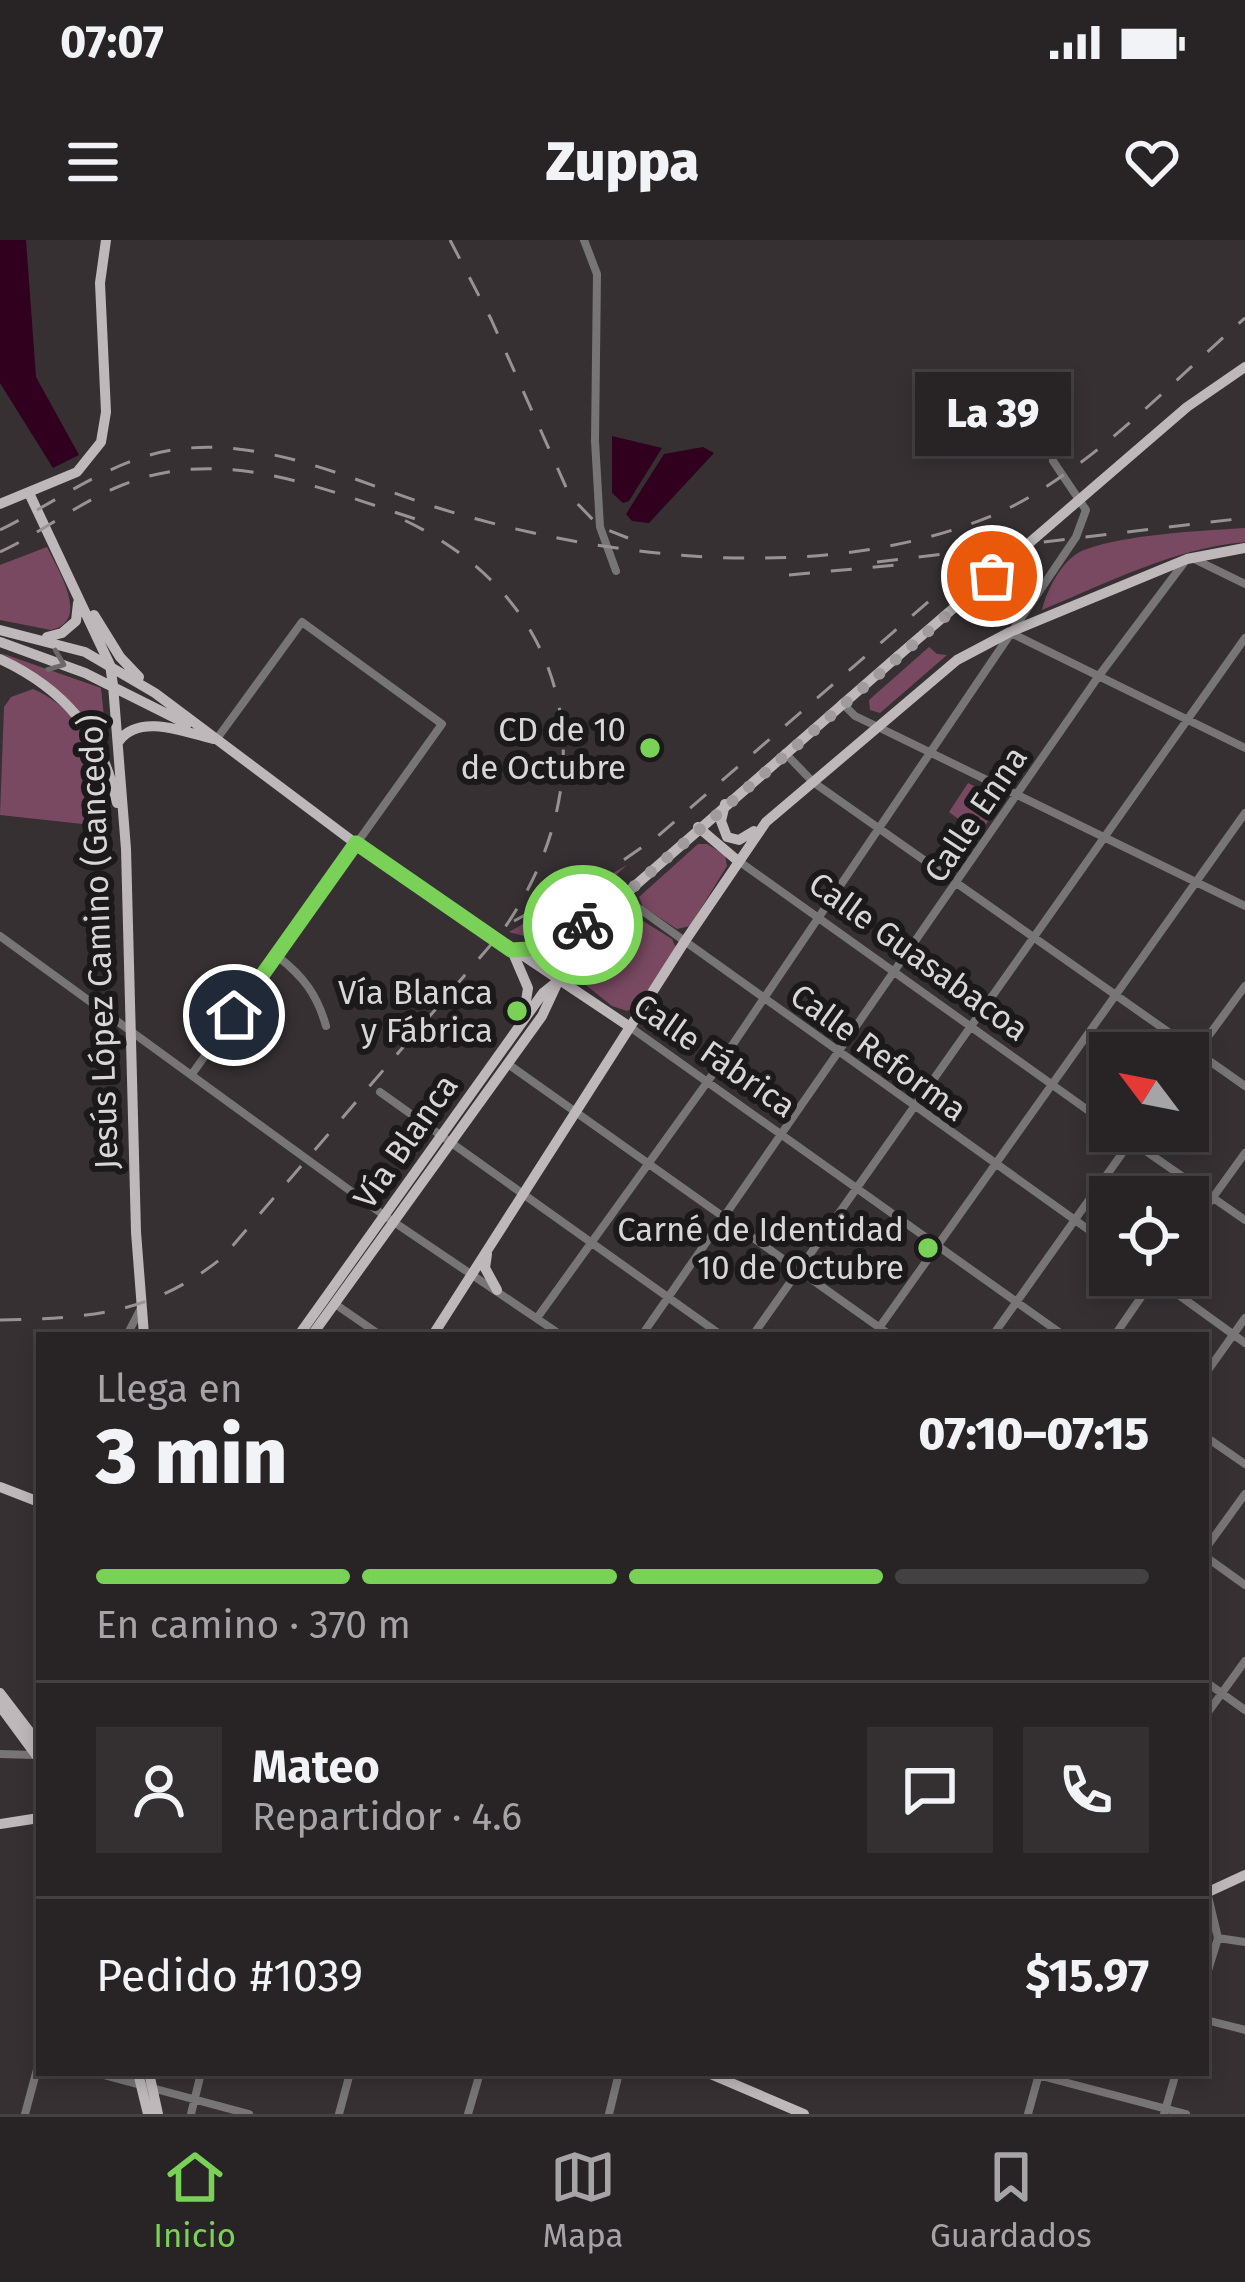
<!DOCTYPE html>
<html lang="es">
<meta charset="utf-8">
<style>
body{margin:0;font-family:"Fira Sans",sans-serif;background:#343032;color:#f1f3f6;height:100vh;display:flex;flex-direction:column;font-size:45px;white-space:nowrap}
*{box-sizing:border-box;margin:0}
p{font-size:39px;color:#a5a4a7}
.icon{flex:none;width:66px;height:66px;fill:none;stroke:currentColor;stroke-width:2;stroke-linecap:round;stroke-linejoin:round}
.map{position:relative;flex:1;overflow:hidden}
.side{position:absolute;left:36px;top:1092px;width:1173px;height:744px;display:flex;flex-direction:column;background:#282426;border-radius:0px;box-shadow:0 6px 18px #0003,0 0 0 3px #444143}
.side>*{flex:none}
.needle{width:78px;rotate:302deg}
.controls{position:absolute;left:1089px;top:792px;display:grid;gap:24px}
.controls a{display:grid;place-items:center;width:120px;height:120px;border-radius:0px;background:#282426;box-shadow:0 6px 18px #0003,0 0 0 3px #444143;font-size:60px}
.pin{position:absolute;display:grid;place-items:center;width:102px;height:102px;color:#fff;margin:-51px;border:6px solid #fff;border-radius:50%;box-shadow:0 3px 12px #0007}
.courier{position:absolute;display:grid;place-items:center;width:120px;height:120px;margin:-60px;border:9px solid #7ad157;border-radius:50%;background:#fff;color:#222;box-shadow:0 3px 15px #0007}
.bubble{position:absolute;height:84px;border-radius:0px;background:#282426;box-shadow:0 6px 18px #0003,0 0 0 3px #444143;font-size:39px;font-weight:800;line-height:84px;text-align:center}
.head em{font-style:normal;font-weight:800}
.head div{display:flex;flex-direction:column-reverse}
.head{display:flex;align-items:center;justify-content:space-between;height:204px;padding:0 60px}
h1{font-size:78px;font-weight:800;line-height:90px}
.bar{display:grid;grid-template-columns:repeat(4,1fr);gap:18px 12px;align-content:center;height:144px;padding:0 60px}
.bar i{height:15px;border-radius:9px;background:#444143}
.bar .active{background:#7ad157}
.bar p{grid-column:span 4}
.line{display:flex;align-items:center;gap:30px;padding:0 60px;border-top:3px solid #444143}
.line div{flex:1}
.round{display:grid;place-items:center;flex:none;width:126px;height:126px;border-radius:0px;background:#343032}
.status{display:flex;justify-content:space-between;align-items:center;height:84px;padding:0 60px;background:#282426;direction:ltr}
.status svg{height:33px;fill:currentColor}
header{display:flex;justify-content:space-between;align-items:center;height:156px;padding:0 60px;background:#282426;font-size:54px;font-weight:800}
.tabs{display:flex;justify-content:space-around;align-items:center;height:168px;border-top:3px solid #444143;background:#282426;font-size:33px;color:#a5a4a7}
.tabs a{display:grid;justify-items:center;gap:6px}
.tabs .active{color:#7ad157}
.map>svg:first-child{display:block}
.green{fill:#794962}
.water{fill:#30001e}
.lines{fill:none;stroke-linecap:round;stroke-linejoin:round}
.minor{stroke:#787576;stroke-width:8}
.major{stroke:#beb8bb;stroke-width:10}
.rail{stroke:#979294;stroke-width:3;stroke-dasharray:21 21;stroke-linecap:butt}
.major-bridge{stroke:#beb8bb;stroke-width:10}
.oneway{stroke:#6c686a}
.done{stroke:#a09c9e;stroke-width:12;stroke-dasharray:0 21.6}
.route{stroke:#7ad157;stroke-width:15}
.poi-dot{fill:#7ad157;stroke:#1b191a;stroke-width:4.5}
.labels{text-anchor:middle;stroke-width:12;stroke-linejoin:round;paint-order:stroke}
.poi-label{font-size:33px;fill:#d9d6d7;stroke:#1b191a;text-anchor:end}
.street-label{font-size:33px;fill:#d9d6d7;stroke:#1b191a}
</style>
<div class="status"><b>07:07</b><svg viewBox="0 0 49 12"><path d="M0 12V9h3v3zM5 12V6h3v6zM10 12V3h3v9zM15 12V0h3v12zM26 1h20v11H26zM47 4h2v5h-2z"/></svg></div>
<header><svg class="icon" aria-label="menu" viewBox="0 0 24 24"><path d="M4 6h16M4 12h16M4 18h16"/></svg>Zuppa<svg class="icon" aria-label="heart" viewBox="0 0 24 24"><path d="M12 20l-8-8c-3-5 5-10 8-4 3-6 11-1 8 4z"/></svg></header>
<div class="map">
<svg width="1245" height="1874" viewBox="0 0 1245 1874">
<rect width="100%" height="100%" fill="#363033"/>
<!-- green -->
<path class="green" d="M1245,288v14c-70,6 -138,41 -203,68 5,-21 21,-52 42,-60 43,-16 115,-19 161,-22z
M47,307c11,23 44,74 4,83l-51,-10v-55z
M929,407l8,7 10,1 -67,58 -10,-3 -1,-10z
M1,413l100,35 7,68c-29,-55 -54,-72 -107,-103z
M33,449c58,25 70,82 77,138l-110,-12 4,-108 7,-10z
M968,543l36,18 -26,33 -29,-22z
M698,604h9l18,11 2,11 -37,60 -13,3 -34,-22 -4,-10z
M627,625l-78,70 -10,5 -30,-8z
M627,671l45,28 4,9 -39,58 -10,5 -15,-5 -35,-28 2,-7z"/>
<!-- water -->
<path class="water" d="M0,0h26l10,137 43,78 -26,13 -53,-85z
M612,196l50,12 -33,53 -6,2 -11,-10z
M703,207l11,6 -65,70 -17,-2 -6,-7 38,-60z"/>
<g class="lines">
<!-- minor -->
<path class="minor" d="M584,0l13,34 -2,167 5,86 16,44
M1192,318l53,26
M1011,393l234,115
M842,463l13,13 21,10 369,180
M785,513l28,29 432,304
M740,622l370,264
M623,657l487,348
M0,696l385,280 176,119
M277,716c26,20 40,38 49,70
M630,787l433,308
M508,824l382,271
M1188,824l57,-78
M192,834l250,-350 -140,-102 -86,118
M380,852l341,243
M1117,891l128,89
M1188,992l57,-79
M1151,1035l94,68
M335,1064l45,31
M537,1078l171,-237 368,-544 10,-27 -33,-49
M127,1095l13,-25
M642,1095l456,-658 88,-117
M753,1095l492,-697
M874,1095l371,-522
M993,1095l145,-204
M1115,1095l40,-58
M1206,1133l39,-55
M1206,1197l39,27
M1206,1308l39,-54
M1206,1317l39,28
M1206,1442l39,28
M1206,1475l39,-54
M0,1514l34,1
M1218,1698l27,4
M1206,1737l12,-39 -11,-46
M1206,1780l39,10
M96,1833l153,41
M1030,1833l156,41
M25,1874l14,-52
M191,1874l10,-41
M339,1874l11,-41
M468,1874l12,-41
M609,1874l10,-41
M1028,1874l11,-40
M1164,1874l12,-41"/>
<!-- major -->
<path class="major" d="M29,253l81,172 3,20 13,164 10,383 8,103
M0,264l77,-32 24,-30 5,-30 -6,-129 6,-43
M94,375l26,42 19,20
M0,390l85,22 70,41 200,150 275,184
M47,397l15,-4 14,-12 2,-18
M0,402l85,31 102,51
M0,419c64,30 102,74 117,144
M119,501c20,-28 66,-9 94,-2
M725,564l-4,17 6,16 12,3 15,-9
M698,587l40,34
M514,710l32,-2 58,-37
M513,713l15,35 -4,26
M487,1014l-2,14 12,22
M299,1095l244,-342 15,-12 64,-84 276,-241
M312,1095l230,-319 15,-32
M433,1095l252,-394 81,-119 191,-162 53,-28 177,-73 58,-11
M0,1247l39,15
M0,1453l39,51
M0,1466l39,53
M0,1584l39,-6
M1206,1653l39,-18
M138,1833l10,41
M149,1833l9,41
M708,1833l96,41"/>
<!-- rail -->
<path class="rail" d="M450,0l41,79 79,177 30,31 28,11
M0,290c55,-27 110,-70 172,-80 91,-14 179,30 263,57 171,53 392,79 561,7 88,-38 177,-133 249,-196
M0,312c41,-19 78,-49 120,-66 103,-43 203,4 302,35
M877,322l368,-44
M789,335l107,-10
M514,681l98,-53 46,-32 301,-261 41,-21
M0,1080c89,-2 151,-5 223,-63l278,-324c107,-151 77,-330 -97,-413"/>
<!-- major-bridge -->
<path class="major-bridge" d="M898,416l289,-249 58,-40"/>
</g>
<!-- one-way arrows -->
<defs><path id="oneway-chevron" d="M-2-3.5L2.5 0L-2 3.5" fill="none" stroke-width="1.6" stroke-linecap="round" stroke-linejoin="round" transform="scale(3)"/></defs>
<use class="oneway" href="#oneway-chevron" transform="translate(57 422) rotate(21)"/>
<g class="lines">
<!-- done -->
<path class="done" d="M583,685l33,-23 376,-326"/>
<!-- route -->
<path class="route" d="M234,775l122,-172 155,107 35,-2 37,-23"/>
</g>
<!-- markers -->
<g class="poi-dot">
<circle cx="650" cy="508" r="12"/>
<circle cx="517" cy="771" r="12"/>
<circle cx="928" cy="1008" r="12"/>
</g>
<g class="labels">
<!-- poi labels -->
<g class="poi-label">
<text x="626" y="501">CD de 10<tspan x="626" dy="38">de Octubre</tspan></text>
<text x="493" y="764">Vía Blanca<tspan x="493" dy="38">y Fábrica</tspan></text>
<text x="904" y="1001">Carné de Identidad<tspan x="904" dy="38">10 de Octubre</tspan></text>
</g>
<!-- street labels -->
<g class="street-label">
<text transform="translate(975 574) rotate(-56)" y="12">Calle Enna</text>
<text transform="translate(98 702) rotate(-92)" y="12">Jesús López Camino (Gancedo)</text>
<text transform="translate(919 716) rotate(36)" y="12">Calle Guasabacoa</text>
<text transform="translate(879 812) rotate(36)" y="12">Calle Reforma</text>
<text transform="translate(715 815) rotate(35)" y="12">Calle Fábrica</text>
<text transform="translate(405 901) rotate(-55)" y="12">Vía Blanca</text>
</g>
</g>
</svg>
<div class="controls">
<a><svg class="needle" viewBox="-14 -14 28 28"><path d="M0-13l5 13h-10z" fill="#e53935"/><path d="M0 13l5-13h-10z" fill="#a5a4a7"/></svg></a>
<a><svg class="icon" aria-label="locate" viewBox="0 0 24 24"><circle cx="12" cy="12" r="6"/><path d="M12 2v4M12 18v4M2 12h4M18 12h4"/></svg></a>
</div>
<div class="pin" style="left:992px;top:336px;background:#ea580c"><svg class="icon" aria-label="bag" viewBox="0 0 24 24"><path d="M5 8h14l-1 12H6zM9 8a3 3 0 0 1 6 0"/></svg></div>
<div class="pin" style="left:234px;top:775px;background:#1f2937"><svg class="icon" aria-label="home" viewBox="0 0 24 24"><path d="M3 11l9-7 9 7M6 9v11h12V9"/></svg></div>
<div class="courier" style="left:583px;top:685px"><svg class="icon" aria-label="bike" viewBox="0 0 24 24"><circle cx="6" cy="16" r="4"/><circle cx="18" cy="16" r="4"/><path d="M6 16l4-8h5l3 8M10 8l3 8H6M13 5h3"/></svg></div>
<div class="bubble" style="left:915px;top:132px;width:156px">La 39</div>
<section class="side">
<div class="head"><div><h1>3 min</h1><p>Llega en</p></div><em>07:10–07:15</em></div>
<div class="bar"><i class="active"></i><i class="active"></i><i class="active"></i><i></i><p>En camino · 370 m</p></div>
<div class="line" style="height:216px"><a class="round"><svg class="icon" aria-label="person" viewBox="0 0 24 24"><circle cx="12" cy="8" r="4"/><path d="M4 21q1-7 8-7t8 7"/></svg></a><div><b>Mateo</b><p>Repartidor · 4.6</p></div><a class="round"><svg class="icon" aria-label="chat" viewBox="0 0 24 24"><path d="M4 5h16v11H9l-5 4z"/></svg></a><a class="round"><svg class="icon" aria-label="phone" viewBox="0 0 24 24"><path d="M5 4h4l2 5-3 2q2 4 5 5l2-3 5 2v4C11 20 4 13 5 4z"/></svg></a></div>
<div class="line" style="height:156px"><div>Pedido #1039</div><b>$15.97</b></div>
</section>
</div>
<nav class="tabs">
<a class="active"><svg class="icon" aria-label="home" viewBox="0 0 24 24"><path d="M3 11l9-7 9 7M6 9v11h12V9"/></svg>Inicio</a>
<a><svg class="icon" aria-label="map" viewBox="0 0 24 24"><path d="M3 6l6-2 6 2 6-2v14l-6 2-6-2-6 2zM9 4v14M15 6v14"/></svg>Mapa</a>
<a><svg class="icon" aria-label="saved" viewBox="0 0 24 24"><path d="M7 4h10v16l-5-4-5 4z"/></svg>Guardados</a>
</nav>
